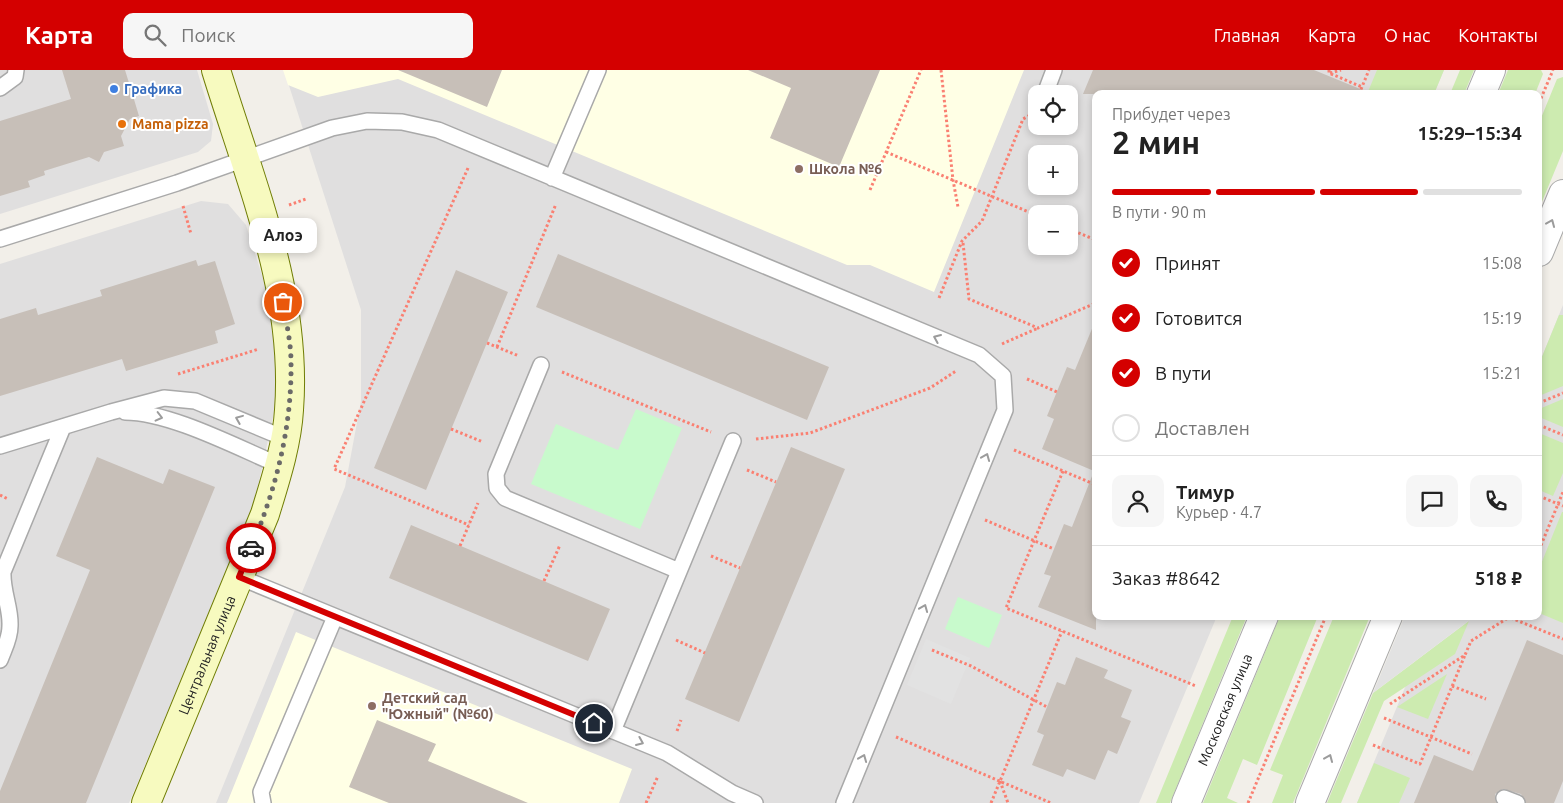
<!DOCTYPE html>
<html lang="ru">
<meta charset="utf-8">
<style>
body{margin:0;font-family:Ubuntu,sans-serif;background:#f6f6f6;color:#222;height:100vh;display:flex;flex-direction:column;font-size:19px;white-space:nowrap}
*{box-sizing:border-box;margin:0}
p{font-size:16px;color:#767676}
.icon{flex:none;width:28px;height:28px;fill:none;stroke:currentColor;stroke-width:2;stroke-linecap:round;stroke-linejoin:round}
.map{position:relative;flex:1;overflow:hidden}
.side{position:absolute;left:1092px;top:20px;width:450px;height:530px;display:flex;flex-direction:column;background:#fff;border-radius:10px;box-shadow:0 2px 8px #0003}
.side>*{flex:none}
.tools{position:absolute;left:1028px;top:15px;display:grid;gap:10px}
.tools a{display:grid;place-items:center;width:50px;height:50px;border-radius:10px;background:#fff;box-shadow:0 2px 8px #0003;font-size:25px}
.pin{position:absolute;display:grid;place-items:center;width:42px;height:42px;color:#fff;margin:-21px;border:2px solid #fff;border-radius:50%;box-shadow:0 1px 5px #0007}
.courier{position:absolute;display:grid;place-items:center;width:50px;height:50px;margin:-25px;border:4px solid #d40000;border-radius:50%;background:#fff;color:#222;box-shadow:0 1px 6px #0007}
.bubble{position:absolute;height:35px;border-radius:10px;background:#fff;box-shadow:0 2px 8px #0003;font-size:16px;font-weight:700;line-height:35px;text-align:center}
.summary em{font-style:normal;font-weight:700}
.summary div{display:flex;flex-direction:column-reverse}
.summary{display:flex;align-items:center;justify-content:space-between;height:85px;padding:0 20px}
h1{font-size:32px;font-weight:700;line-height:38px}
.bar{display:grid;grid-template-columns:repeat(4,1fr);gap:8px 5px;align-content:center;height:60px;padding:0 20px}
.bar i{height:6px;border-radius:4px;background:#e0e0e0}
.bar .current{background:#d40000}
.bar p{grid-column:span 4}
.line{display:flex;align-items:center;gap:12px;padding:0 20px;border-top:1px solid #e0e0e0}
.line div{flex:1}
.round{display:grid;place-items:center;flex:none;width:52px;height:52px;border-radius:10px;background:#f6f6f6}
ol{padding:0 20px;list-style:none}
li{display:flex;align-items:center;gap:15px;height:55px}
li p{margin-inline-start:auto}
li .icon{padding:5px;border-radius:50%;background:#d40000;color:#fff;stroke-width:4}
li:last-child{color:#767676}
li i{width:28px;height:28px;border:2px solid #e0e0e0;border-radius:50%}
header{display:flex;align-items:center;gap:30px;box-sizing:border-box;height:70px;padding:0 25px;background:#d40000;color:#fff}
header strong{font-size:24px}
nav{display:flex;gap:28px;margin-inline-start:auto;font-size:18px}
.search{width:350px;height:45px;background:#f6f6f6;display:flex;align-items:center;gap:12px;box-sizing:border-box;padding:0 18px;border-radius:10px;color:#767676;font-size:19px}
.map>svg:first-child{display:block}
.residential{fill:#e0dfdf;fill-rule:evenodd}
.education{fill:#ffffe5}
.grass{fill:#cdebb0}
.park{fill:#c8facc}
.parking{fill:#e2e2e2}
.building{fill:#c7bfb8}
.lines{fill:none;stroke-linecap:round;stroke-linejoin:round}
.lane-casing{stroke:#a9a9a9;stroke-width:18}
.street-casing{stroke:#a9a9a9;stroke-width:30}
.secondary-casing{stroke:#707d05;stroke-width:30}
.path{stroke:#fa8072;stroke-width:3;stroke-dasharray:2.5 2.5;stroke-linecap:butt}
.lane{stroke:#fff;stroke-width:15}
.street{stroke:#fff;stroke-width:28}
.secondary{stroke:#f7fabf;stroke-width:28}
.oneway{stroke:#9c9c9c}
.done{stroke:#6b6a68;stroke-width:5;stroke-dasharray:0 9}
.route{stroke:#d40000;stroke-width:6}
.shop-dot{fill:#3f7fe0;stroke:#fff;stroke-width:2}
.food-dot{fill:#e8710a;stroke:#fff;stroke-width:2}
.education-dot{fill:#8d6e63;stroke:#fff;stroke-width:2}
.labels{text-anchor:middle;stroke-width:4;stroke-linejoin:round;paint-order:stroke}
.shop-label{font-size:14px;font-weight:bold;fill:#366cbe;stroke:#fff;text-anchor:start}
.food-label{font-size:14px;font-weight:bold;fill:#c56008;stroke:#fff;text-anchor:start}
.education-label{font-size:14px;font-weight:bold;fill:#785e54;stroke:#fff;text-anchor:start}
.street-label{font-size:14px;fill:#222;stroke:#fff}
</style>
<header>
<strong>Карта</strong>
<div class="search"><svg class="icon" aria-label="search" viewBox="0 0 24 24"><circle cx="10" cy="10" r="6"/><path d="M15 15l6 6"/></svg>Поиск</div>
<nav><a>Главная</a><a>Карта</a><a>О нас</a><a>Контакты</a></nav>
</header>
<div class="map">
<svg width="1563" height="733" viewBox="0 0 1563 733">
<rect width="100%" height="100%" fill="#f2efe9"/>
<!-- residential -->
<path class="residential" d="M0,0h197l16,54 -2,17 -13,11 -198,62z
M284,0h1160l-10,24h-338v522h121l-78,187h-923l129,-316 16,-86v-91zM1036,24h33v32h-33zM1036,84h33v32h-33zM1036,144h33v32h-33z
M201,131l27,3 18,21 28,88 3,33 -2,62 -22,101 -124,294h-129v-539z
M1563,235v498h-206l59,-142 59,-45h64v-252z"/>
<!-- education -->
<path class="education" d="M283,0h741l-90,222 -64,-27h-23l-449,-186 -80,18 -30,-12z
M296,562l336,137 -13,34h-392z"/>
<!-- grass -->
<path class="grass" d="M1377,0h67l-10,24h-67z
M1460,0h14l-10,24h-14z
M1508,0h33l2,4 -8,20h-37z
M1563,7v74l-24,58v-86l18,-44z
M1559,245h4v71l-24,10v-32z
M1563,329v28l-24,-10v-8z
M1539,363l24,10v30l-10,23 -14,-6z
M1562,442h1v111l-24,-10v-44z
M1233,546h14l-77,187h-14z
M1280,546h38l-61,149 -14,-6 -16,39 11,5h-35z
M1334,546h36l-77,187h-21l11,-28 -13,-5z
M1469,551l-14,33 -71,47 -43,102h-14l46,-110z
M1447,604l-19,45 -31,-12z
M1374,693l36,15 -11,25h-42z"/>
<!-- park -->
<path class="park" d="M636,339l46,19 -42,101 -109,-45 25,-60 62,26z
M958,527l44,18 -13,33 -44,-19z"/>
<!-- parking -->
<path class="parking" d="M1405,546h70l-102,77z
M926,569l44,19 -19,46 -44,-19z"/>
<!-- building -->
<path class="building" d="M62,0h63l4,13 8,5 -4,8 6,20 -9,3 -9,17 3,10 -20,6 -5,10 -10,-5 -45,14 1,4 -17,6 2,6 -30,9v-75l71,-22z
M398,0h104l-15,37z
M748,0h132l-41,97 -69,-29 21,-50z
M1093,0h221l56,23 -287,1z
M558,184l271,113 -22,53 -271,-113z
M196,190l2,6 17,-5 20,63 -20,7 3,12 -92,28 -4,-12 -122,37v-77l36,-11 2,7 64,-19 -2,-6z
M456,200l52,22 -82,198 -52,-22z
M1096,249v311l-58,-23 13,-31 -7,-2 20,-50 8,3 22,-56 -52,-22 12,-30 -7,-3 20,-49 8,3z
M791,377l54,22 -106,253 -54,-23z
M97,387l66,27 6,-15 46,18 -129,316h-86v-12l90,-221 -34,-14z
M411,455l199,84 -22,52 -199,-83z
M1527,570l36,15v126l-9,22h-28l-5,-9 -18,-5 -8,5 1,9h-82l20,-48 39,16z
M1076,587l32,13 -4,8 28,12 -11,27 10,4 -14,33 -9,-4 -13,30 -28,-11 -4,8 -31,-12 12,-30 -7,-3 20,-50 8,3z
M377,650l59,24 -8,17 100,42h-139l-40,-16z"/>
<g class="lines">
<!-- lane casing -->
<g class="lane-casing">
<path id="lane" d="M0,18l15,-11 1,-7
M1045,24l9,-24
M552,108l46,-108
M0,169l177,-56 155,-55 35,-7 35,1 36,8 541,225 24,21 2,34 -161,393
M541,295l-45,109 1,14 8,10 174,73
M125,342c45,0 111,35 154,53
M0,376l111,-34 53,-14 31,3 89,37
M239,507l428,176 65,40 23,10
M0,590c4,-11 10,-21 10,-34 1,-18 -8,-35 -7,-54l60,-145
M613,661l120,-290
M1504,728l13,5
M263,733l-2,-11 74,-175"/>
</g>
<!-- street casing -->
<g class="street-casing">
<g id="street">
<path d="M1481,24l10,-24"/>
<path d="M1539,182l24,-58"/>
<path id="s1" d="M1186,733l78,-187"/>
<path d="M1310,733l78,-187"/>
</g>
</g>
<!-- secondary casing -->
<g class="secondary-casing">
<g id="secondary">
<path id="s2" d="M146,733l119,-289c10,-33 22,-69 24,-104 9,-117 -39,-229 -73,-340"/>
</g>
</g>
<!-- path -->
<path class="path" d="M941,0l12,110 5,27
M1329,0v3l33,14
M1330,3l11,-3
M1359,24l10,-24
M1539,33l14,-33
M886,82l150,63
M468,98l-134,301 135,56
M870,120l51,-120
M289,135l17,-6
M183,136l8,28
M1069,159l27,11
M963,173l6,56 69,29 58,-25
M939,228l23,-57 20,-20 41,-102 9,-5
M487,273l32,13
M1002,274l36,-16
M497,277l59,-143
M562,302l149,60
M178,304l81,-25
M1027,309l30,13
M1539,333l24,-10
M1539,355l24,10
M451,359l32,13
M756,369l54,-6 120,-45 26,-17
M1014,380l82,35
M747,400l29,12
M1063,401l-57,137 190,78
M0,425l8,4
M1539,426l24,10
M985,450l69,29
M460,476l18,-43
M1539,480l24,-58
M711,486l29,12
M544,511l16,-36
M1511,548l52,21
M676,570l29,13
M932,580l39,16 76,41
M1452,616l34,13
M1390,634l75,-49 6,-14 40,-25
M1384,648l88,36
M677,661l4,-11
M896,667l155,66
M1373,675l47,19 45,-109
M1000,711l8,22
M646,733l12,-27
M991,733l71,-172
M1248,733l78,-187"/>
<!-- lane -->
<use href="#lane" class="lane"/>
<!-- street -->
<use href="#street" class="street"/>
<!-- secondary -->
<use href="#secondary" class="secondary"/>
</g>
<!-- one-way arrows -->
<defs><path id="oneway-chevron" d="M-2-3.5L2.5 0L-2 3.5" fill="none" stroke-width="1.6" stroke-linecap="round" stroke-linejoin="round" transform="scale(1.25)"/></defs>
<g class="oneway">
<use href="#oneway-chevron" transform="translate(1551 153) rotate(-67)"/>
<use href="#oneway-chevron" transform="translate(937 268) rotate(-157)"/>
<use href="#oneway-chevron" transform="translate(159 347) rotate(14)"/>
<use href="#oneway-chevron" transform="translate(239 349) rotate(-158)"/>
<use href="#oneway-chevron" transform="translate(986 387) rotate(-68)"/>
<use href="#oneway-chevron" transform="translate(924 538) rotate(-68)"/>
<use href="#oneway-chevron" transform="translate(640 672) rotate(23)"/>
<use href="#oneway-chevron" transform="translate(863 688) rotate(-68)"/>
<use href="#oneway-chevron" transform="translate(1329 688) rotate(-67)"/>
</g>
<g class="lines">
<!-- done -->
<path class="done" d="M251,478c25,-59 41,-121 40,-186 0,-20 -5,-40 -8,-60"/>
<!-- route -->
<path class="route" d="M251,478l-12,29 355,146"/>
</g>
<!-- markers -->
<circle class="shop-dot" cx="114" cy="19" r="5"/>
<circle class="food-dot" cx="122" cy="54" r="5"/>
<g class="education-dot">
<circle cx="799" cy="99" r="5"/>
<circle cx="372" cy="636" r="5"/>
</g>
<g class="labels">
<!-- shop labels -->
<g class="shop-label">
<text x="124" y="24">Графика</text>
</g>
<!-- food labels -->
<g class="food-label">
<text x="132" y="59">Mama pizza</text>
</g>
<!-- education labels -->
<g class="education-label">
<text x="809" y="104">Школа №6</text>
<text x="382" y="633">Детский сад<tspan x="382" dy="16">"Южный" (№60)</tspan></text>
</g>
<!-- street labels -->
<g class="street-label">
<text dy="5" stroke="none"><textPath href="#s2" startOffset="160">Центральная улица</textPath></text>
<text dy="5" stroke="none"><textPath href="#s1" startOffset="101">Московская улица</textPath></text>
</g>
</g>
</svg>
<div class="tools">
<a><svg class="icon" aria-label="locate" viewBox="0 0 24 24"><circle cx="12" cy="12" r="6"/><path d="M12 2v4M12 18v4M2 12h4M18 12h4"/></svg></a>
<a>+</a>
<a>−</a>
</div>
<div class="pin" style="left:283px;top:232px;background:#ea580c"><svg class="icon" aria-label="bag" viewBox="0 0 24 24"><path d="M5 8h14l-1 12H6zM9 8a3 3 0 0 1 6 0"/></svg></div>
<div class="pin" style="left:594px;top:653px;background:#1f2937"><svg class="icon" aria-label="home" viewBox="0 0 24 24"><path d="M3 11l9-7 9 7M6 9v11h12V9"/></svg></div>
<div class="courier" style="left:251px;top:478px"><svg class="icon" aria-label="car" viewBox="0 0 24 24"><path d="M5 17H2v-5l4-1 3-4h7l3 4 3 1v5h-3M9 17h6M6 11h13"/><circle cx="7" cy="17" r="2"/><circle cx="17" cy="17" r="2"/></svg></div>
<div class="bubble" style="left:249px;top:148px;width:68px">Алоэ</div>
<section class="side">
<div class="summary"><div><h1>2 мин</h1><p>Прибудет через</p></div><em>15:29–15:34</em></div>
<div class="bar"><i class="current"></i><i class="current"></i><i class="current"></i><i></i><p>В пути · 90 m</p></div>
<ol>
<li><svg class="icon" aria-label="check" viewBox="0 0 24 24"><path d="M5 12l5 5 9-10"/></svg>Принят<p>15:08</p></li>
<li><svg class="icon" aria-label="check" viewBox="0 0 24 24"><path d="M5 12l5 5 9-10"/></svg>Готовится<p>15:19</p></li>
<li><svg class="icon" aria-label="check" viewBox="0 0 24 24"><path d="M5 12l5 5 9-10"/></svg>В пути<p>15:21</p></li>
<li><i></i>Доставлен</li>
</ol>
<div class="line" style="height:90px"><a class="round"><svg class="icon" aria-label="person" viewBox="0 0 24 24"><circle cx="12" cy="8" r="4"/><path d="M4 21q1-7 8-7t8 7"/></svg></a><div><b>Тимур</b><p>Курьер · 4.7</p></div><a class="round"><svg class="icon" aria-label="chat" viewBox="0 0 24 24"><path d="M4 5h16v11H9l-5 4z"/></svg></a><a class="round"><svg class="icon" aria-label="phone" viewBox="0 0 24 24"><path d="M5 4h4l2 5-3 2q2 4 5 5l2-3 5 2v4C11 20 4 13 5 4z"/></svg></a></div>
<div class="line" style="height:65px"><div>Заказ #8642</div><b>518 ₽</b></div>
</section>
</div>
